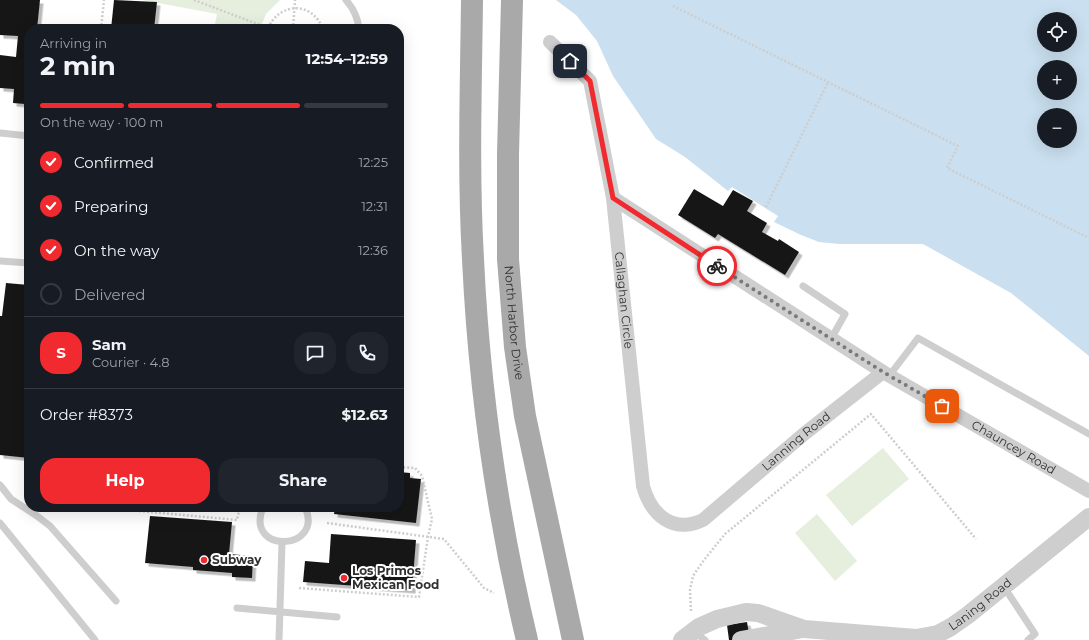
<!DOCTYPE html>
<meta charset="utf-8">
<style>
body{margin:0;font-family:Montserrat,sans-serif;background:#20242c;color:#f1f3f6;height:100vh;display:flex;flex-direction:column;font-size:15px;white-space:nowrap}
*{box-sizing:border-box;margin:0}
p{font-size:13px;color:#9ea1a6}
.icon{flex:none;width:22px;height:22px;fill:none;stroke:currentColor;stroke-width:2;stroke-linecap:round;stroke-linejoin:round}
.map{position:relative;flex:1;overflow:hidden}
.sheet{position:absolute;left:24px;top:24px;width:380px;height:488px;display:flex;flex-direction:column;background:#171b24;border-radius:16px;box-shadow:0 4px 16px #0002}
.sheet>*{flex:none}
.buttons{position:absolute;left:1037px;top:12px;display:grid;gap:8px}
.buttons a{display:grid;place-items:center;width:40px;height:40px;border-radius:50%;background:#171b24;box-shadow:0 4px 16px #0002;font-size:20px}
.pin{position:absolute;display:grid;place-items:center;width:34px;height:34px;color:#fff;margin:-17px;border-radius:8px;box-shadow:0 2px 6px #0006}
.courier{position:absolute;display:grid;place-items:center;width:40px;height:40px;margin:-20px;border:3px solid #f12a2f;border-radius:50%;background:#fff;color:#222;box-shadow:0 1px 5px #0007}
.head em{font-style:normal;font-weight:700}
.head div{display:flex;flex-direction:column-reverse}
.head{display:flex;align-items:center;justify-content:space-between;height:68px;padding:0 16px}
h1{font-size:26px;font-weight:700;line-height:30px}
.bar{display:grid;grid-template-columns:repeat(4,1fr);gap:6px 4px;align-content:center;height:48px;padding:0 16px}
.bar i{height:5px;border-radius:3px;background:#363941}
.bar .on{background:#f12a2f}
.bar p{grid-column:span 4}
.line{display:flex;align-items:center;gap:10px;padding:0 16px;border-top:1px solid #363941}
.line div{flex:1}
.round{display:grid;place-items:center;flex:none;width:42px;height:42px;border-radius:16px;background:#20242c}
ol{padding:0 16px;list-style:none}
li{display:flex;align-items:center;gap:12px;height:44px}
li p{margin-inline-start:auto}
li .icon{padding:4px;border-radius:50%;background:#f12a2f;color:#fff;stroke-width:4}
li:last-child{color:#9ea1a6}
li i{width:22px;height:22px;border:2px solid #363941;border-radius:50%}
.button{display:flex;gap:8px;margin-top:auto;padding:8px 16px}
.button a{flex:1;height:46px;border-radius:16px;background:#f12a2f;color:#fff;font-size:16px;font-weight:700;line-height:46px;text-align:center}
.button a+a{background:#20242c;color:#f1f3f6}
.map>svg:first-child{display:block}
.green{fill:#e6efde}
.water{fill:#cadfef;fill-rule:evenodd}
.building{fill:#181818;filter:url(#shadow)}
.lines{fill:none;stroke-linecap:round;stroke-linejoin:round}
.path{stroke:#cecece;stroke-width:2.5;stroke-dasharray:2 2;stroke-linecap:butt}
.service{stroke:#cecece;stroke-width:7}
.minor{stroke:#cecece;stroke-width:14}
.tertiary{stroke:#cecece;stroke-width:18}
.primary{stroke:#a9a9a9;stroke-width:22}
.done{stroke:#797979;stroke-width:4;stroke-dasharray:0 7.2}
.route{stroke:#f12a2f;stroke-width:5}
.poi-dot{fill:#f12a2f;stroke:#fff;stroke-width:1.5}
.labels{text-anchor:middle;stroke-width:4;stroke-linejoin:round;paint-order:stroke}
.street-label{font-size:12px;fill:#313131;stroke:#fff}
.poi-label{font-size:12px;font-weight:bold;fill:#313131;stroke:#fff;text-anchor:start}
</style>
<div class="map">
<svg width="1089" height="640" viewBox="0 0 1089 640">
<defs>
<filter id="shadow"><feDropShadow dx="3.5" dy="3.5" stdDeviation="0" flood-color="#0004"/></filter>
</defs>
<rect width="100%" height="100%" fill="#fff"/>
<!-- green -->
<path class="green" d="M142,0h138l-14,14 -6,15h-46l3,-15z
M883,448l26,31 -57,47 -26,-31z
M817,514l40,47 -22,20 -40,-48z"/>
<!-- water -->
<path class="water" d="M556,0h533v356l-78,-63 -88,-49h-84l-20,-2 -18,-7 -27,-13 4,-6 -46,-29 -4,4 -43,-34 -29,-18 -43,-63 -16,-35 -21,-26zM1044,19h26v26h-26zM1044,67h26v26h-26zM1044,115h26v26h-26z"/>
<!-- building -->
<path class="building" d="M0,0h40l-3,29h-8v88l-5,-1 1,-12 -12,-1 1,-14 -14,-1v-33l16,2 2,-21 -18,-1z
M114,0l43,2 -3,27h-43z
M694,189l29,17 10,-16 20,11 -6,10 20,12 -5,9 16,9 1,-2 20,13 -14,23 -67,-41 -3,4 -37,-23z
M6,283l23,2v173l-29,-3v-139h2z
M399,472l11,1v5l11,1 -5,44 -82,-9 1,-7h64z
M150,516l82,6 -3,32 24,2 -1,22 -20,-1v-4l-39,-3v-3l-48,-4z
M331,534l85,6 -4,50 -109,-8 2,-21 24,2z
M747,622l3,18h-21l-2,-15z"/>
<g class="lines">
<!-- path -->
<path class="path" d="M194,0l74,28
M673,6l285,140 -11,22 142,70
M268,28c12,-26 44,-27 55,1
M101,29l3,-29
M293,29l2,-29
M766,207l62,-125
M139,507v4l98,9 3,-13
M327,523l117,16 40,49 10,5
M299,588l120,9 9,-60 4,-18 -10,-43 -7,-8 -16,-1
M691,611l-1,-21 3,-14 11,-16 21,-26 146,-120 105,125"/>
<!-- service -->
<path class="service" d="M346,0c7,8 12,19 13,29
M0,133l29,3
M0,261l29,2
M803,286l42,28 -14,25
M889,376l29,-38 171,96
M0,485l11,14 26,17 13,10 66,75
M263,507c-19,48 62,44 42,0
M0,523l95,117
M1004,587l31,47 -7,6
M237,608l100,9
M694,632l11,8
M279,640l3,-97"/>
<!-- minor -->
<g class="minor">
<path id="s1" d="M550,42l40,39 23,117 30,288c8,29 30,48 60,34l101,-86 79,-62"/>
<path id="s2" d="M613,198l270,174 206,119"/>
</g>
<!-- tertiary -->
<g class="tertiary">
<path id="s3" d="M682,640l17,-13 18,-8 29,-7 12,1 46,16 112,9 22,-4 13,-7 17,-12 121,-98"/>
<path d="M741,640l62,-11"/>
</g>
<!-- primary -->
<g class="primary">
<path d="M472,0c-1,86 -4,173 1,259 6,128 24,256 54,381"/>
<path id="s4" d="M512,0l-4,154v105l7,88 10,69 48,224"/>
</g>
</g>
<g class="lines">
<!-- done -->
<path class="done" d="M717,266l166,106 59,34"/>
<!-- route -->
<path class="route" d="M570,61l20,20 23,117 104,68"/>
</g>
<!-- markers -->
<g class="poi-dot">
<circle cx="204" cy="560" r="4"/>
<circle cx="344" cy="578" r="4"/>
</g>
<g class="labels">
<!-- street labels -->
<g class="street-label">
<text dy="4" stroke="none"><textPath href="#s1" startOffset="278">Callaghan Circle</textPath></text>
<text dy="4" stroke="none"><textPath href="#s4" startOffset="323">North Harbor Drive</textPath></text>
<text dy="4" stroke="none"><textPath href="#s1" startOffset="667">Lanning Road</textPath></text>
<text dy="4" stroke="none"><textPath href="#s2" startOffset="472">Chauncey Road</textPath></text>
<text dy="4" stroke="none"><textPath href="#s3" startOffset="318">Laning Road</textPath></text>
</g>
<!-- poi labels -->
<g class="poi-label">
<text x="212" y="564">Subway</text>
<text x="352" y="575">Los Primos<tspan x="352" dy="14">Mexican Food</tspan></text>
</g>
</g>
</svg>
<div class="buttons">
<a><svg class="icon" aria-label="locate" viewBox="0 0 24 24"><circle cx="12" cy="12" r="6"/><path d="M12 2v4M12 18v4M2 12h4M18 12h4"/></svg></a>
<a>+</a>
<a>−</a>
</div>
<div class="pin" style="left:942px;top:406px;background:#ea580c"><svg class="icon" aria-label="bag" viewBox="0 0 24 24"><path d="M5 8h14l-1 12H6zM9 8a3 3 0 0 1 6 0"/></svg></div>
<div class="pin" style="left:570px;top:61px;background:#1f2937"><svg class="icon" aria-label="home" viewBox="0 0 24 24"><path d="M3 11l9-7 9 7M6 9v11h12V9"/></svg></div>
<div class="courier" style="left:717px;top:266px"><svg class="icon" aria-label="bike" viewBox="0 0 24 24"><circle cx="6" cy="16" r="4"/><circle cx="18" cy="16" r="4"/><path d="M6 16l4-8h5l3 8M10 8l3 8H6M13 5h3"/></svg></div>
<section class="sheet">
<div class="head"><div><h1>2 min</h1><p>Arriving in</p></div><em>12:54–12:59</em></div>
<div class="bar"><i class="on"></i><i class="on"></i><i class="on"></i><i></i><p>On the way · 100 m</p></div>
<ol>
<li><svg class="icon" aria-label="check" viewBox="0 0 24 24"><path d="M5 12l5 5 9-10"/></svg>Confirmed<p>12:25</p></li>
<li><svg class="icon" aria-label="check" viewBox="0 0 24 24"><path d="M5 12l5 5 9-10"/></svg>Preparing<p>12:31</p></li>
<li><svg class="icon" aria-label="check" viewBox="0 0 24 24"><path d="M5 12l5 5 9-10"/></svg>On the way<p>12:36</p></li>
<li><i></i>Delivered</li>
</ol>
<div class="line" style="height:72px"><b class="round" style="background:#f12a2f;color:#fff">S</b><div><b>Sam</b><p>Courier · 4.8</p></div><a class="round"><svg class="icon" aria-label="chat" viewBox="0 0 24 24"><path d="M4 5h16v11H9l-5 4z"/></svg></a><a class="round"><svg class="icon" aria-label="phone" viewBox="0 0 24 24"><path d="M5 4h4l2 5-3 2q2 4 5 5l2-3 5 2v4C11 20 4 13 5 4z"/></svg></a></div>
<div class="line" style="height:52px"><div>Order #8373</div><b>$12.63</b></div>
<div class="button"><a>Help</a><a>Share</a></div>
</section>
</div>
